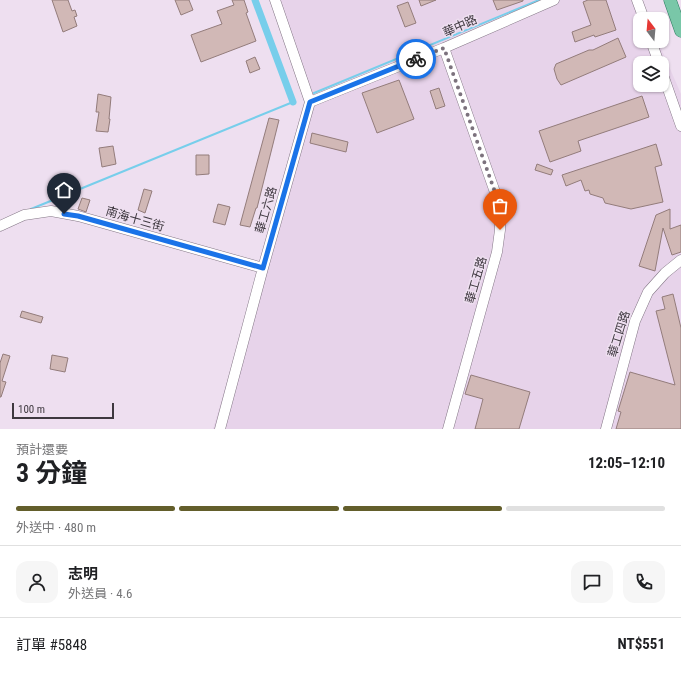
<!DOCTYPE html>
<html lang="zh-TW">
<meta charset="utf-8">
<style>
body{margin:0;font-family:"Roboto Condensed","Noto Sans TC",sans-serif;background:#f6f6f6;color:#202124;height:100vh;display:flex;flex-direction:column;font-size:15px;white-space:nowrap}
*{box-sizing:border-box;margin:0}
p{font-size:13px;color:#757577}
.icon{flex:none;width:22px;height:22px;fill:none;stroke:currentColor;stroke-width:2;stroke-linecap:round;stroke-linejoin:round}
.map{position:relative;height:429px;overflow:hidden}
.sheet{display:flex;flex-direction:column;background:#fff;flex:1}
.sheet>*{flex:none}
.needle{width:26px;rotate:344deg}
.fabs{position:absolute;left:633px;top:12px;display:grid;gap:8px}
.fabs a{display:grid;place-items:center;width:36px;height:36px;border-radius:8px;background:#fff;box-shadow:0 1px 3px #0004;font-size:20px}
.scale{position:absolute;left:12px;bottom:10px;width:102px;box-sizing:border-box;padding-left:4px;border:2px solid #3e383f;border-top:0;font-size:11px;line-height:14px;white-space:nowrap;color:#3e383f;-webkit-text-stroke:3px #eedff0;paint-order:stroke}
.pin{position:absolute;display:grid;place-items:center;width:34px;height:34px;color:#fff;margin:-41px -17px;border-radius:50% 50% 50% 0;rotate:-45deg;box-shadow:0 0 4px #0007}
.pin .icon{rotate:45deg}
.courier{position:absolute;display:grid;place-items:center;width:40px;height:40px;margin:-20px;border:3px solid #1a73e8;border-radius:50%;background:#fff;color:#222;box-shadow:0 1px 5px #0007}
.head em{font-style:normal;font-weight:700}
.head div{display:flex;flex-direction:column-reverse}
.head{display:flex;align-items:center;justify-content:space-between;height:68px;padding:0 16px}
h1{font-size:26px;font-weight:700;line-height:30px}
.bar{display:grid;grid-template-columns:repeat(4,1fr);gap:6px 4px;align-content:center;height:48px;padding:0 16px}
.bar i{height:5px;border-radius:3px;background:#e0e0e0}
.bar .active{background:#635e2b}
.bar p{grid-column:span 4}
.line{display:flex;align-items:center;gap:10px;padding:0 16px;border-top:1px solid #e0e0e0}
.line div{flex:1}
.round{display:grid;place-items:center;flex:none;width:42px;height:42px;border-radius:12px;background:#f6f6f6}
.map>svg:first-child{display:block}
.built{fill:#e7d3ea;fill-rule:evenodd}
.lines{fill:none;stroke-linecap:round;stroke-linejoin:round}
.stream{stroke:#77ceeb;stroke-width:2}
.canal{stroke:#77ceeb;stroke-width:7}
.building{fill:#d1b8b6;stroke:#937c7b}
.minor-casing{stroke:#847786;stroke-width:11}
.major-casing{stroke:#2a7c5e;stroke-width:13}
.minor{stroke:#fff;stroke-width:10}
.major{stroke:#79c7a8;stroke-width:12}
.done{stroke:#7c727d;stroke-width:4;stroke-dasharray:0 7.2}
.route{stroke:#1a73e8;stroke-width:5}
.labels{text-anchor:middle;stroke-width:3;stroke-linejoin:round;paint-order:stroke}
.street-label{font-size:12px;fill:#3e383f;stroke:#eedff0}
</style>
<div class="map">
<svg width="681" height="429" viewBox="0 0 681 429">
<rect width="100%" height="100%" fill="#eedff0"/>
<!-- built -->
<path class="built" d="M275,0h365v41h18l23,53v335h-468l97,-327zM640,63h22v22h-22z"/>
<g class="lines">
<!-- stream -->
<path class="stream" d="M314,93l225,-93
M31,209l262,-107"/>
<!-- canal -->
<path class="canal" d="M255,0l38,102"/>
</g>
<!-- building -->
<path class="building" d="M52,0h16l4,11 3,-1 2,6 -3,1 3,9 -14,6z
M175,0h14l4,10 -12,5z
M232,0h12l4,12 -2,1 10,28 -55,21 -10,-27 31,-11 -5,-13 17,-6z
M419,0h17l-15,6z
M493,0h30v1l-26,9z
M588,0h18l10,30 -21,7 -1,-2 -19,7 -3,-10 19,-7 -8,-23z
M408,2l8,21 -11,4 -8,-21z
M618,38l8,19 -65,28 -4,-6 -3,-10 2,-5 33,-14h4z
M255,57l5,12 -10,4 -4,-12z
M399,80l15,39 -37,14 -15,-40z
M439,88l6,18 -9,3 -6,-18z
M98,94l13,3 -2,22h1l-2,13 -12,-1 3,-19h-3z
M642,96l7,21 -71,24 3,10 -31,11 -11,-31z
M269,118l10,2 -22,88h-1l-6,19 -10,-2z
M312,133l36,9 -2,10 -36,-9z
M656,144l6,21 -7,2 8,35 -32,7 -26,-6 -2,-5 -13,-4 -1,-4 -4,1 -4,-11 -15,6 -4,-11z
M113,146l3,18 -14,3 -3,-19z
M196,155h13v19l-13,1z
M537,164l16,6 -2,5 -16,-5z
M144,189l8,2 -7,22 -7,-3z
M82,198l8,2 -4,12 -8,-3z
M218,204l12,3 -5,18 -12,-3z
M670,209v20l11,-4v27l-9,3 -9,-27 -8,43 -16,-5 17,-51z
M673,294l8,34v101h-65l5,-17 -3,-1 12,-39 45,13 -19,-74 9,-2 -3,-12z
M22,311l21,6 -2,6 -21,-6z
M3,354l7,2 -8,25 4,1 -5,15h-1v-34z
M52,355l16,3 -3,14 -15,-3z
M471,375l59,17 -11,37h-44l8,-30 -18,-5z"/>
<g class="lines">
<!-- minor casing -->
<g class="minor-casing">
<path id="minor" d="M637,0l7,19
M651,41l8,22
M444,48l52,147 4,17v18l-3,22 -49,177
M662,72l19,54
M310,102l134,-54 110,-48
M0,226l24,-11 27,-4 27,5 185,52
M220,429l43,-161 47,-166 -35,-102
M606,429l29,-108 13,-29 17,-19 16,-13"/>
</g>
<!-- major casing -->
<g class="major-casing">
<path id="major" d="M670,0l11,31"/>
</g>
<!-- minor -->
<use href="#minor" class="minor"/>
<!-- major -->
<use href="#major" class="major"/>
</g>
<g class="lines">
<!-- done -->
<path class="done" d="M416,59l28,-11 52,147 4,17v18"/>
<!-- route -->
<path class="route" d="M64,214l14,2 185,52 47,-166 106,-43"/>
</g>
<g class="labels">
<!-- street labels -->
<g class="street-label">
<text transform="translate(460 26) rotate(-24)" y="4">華中路</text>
<text transform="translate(266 210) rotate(-74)" y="4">華工六路</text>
<text transform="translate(135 219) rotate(16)" y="4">南海十三街</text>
<text transform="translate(476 280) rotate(-74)" y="4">華工五路</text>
<text transform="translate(619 334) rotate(-73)" y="4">華工四路</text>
</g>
</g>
</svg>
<div class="fabs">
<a><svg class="needle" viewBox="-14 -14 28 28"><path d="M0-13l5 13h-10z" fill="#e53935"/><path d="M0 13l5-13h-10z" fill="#757577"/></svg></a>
<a><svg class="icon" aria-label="layers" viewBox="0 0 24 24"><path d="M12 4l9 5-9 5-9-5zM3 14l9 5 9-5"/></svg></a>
</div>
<div class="scale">100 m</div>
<div class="pin" style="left:500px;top:230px;background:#ea580c"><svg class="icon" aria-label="bag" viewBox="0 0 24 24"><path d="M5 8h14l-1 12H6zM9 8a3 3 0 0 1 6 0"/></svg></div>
<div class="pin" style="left:64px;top:214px;background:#1f2937"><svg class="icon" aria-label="home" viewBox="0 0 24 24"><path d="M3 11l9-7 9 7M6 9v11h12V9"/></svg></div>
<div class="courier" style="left:416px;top:59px"><svg class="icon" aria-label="bike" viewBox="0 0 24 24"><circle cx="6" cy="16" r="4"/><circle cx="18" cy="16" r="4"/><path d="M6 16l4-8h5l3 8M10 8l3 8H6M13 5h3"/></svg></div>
</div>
<section class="sheet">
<div class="head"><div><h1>3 分鐘</h1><p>預計還要</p></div><em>12:05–12:10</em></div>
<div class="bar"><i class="active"></i><i class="active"></i><i class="active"></i><i></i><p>外送中 · 480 m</p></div>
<div class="line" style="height:72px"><a class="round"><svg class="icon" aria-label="person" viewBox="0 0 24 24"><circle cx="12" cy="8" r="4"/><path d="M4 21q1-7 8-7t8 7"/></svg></a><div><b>志明</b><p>外送員 · 4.6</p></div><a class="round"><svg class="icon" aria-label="chat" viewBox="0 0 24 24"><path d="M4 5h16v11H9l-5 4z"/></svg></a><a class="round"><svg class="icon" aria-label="phone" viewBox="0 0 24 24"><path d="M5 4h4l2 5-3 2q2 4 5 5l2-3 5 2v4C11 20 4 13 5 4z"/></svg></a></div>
<div class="line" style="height:52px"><div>訂單 #5848</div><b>NT$551</b></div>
</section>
